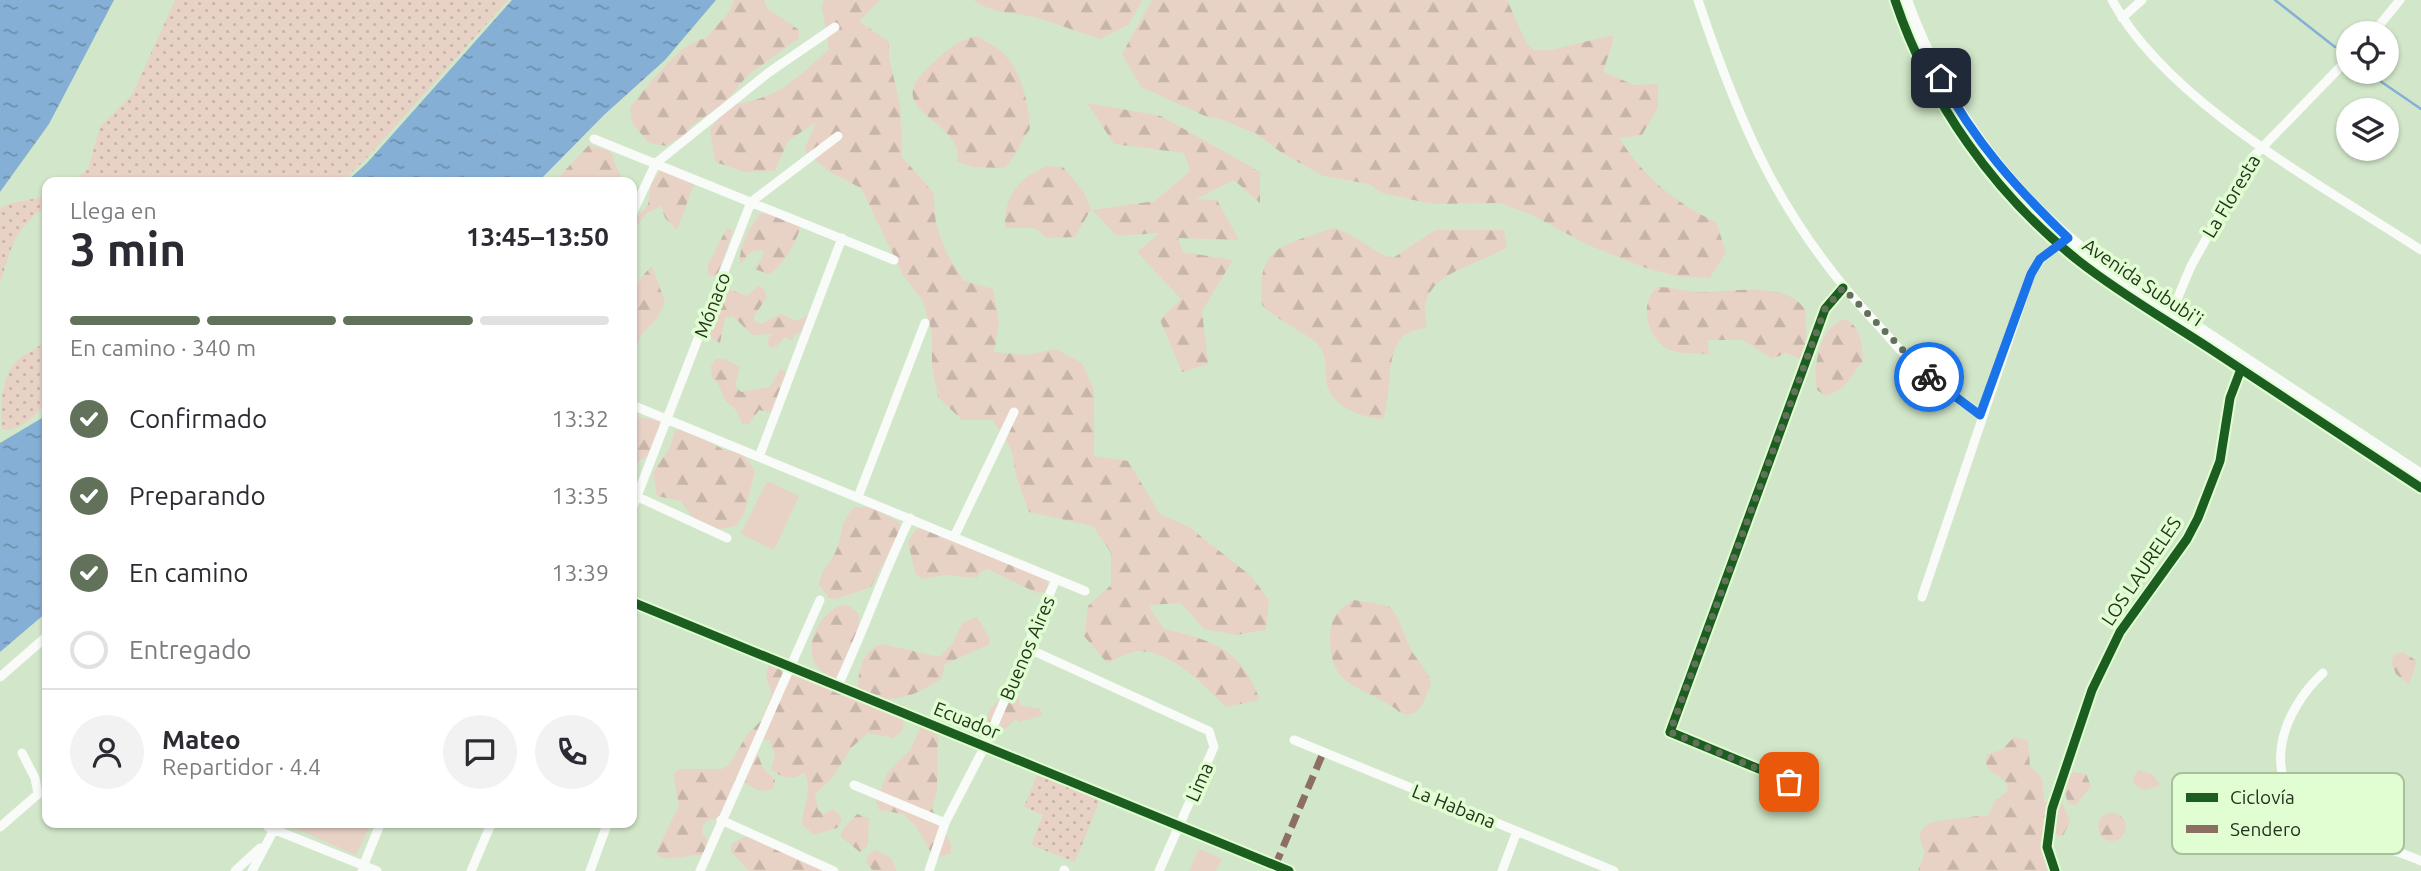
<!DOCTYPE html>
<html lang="es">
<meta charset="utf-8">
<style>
body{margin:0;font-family:Ubuntu,sans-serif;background:#f2f2f3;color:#2b2b33;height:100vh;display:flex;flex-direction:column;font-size:26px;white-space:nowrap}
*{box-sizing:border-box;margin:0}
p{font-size:23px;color:#7c7c81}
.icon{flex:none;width:38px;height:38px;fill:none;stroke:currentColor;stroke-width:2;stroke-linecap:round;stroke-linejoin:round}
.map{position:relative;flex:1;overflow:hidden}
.panel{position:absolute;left:42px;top:177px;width:595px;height:651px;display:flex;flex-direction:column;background:#fff;border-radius:14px;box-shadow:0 2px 5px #0004}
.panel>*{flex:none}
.tools{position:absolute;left:2336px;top:21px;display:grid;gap:14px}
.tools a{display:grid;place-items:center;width:63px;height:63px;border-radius:50%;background:#fff;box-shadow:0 2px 5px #0004;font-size:35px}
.pin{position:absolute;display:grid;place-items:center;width:60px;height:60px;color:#fff;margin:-30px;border-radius:14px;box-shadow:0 4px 10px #0006}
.courier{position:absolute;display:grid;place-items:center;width:70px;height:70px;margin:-35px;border:5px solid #1a73e8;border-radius:50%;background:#fff;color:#222;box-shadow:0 2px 9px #0007}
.headline em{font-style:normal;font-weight:700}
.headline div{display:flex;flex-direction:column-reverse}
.headline{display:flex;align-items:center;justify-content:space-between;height:119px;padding:0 28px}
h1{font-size:46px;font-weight:700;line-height:52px}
.bar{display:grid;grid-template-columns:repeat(4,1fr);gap:10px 7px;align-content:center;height:84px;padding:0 28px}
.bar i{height:9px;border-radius:5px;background:#e1e1e2}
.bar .selected{background:#62725a}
.bar p{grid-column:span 4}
.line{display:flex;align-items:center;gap:18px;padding:0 28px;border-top:2px solid #e1e1e2}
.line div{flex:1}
.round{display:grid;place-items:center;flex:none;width:74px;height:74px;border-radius:37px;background:#f2f2f3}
ol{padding:0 28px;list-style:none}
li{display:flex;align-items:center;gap:21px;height:77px}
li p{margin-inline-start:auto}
li .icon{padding:7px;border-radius:50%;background:#62725a;color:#fff;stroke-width:4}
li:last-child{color:#7c7c81}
li i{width:38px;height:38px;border:4px solid #e1e1e2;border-radius:50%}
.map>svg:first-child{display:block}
.grass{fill:url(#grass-dots)}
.forest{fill:url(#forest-firs)}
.park{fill:#e8d2c6}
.water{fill:url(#water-ripples)}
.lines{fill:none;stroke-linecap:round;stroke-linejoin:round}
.stream{stroke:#85afd5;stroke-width:2.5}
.minor{stroke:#f8fbf7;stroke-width:9}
.tertiary{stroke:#f8fbf7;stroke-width:12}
.quiet{stroke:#8d6e63;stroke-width:7;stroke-dasharray:14 7;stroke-linecap:butt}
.cycleway-casing{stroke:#e0fed2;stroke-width:13}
.cycleway{stroke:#1b5e20;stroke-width:9}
.done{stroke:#62725a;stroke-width:7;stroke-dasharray:0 12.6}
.route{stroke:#1a73e8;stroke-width:9}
.labels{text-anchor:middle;stroke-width:7;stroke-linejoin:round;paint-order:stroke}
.street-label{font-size:19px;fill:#25331e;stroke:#e0fed2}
.key{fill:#e0fed2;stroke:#a8c19c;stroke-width:2}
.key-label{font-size:19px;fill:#25331e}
</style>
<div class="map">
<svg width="2421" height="871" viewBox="0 0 2421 871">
<defs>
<pattern id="grass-dots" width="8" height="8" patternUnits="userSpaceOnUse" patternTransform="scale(1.75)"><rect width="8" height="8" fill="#e8d2c6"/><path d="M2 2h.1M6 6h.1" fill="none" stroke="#c7b5aa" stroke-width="1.8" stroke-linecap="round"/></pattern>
<pattern id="forest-firs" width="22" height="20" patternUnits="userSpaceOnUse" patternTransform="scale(1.75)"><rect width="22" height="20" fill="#e8d2c6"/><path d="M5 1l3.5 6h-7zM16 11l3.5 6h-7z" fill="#c7b5aa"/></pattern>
<pattern id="water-ripples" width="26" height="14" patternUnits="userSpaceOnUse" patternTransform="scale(1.75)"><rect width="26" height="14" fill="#85afd5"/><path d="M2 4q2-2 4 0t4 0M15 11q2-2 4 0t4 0" fill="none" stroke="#6d8fac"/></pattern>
</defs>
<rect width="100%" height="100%" fill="#d2e7c9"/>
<!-- grass -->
<path class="grass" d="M175,0h333l-144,161 -23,21h-270l17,-13 12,-42 32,-32z
M47,196v10c-33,23 -35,40 -47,77v-74l8,-5z
M47,339v61c-10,14 -27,33 -45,29 -2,-23 -1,-55 18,-71 9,-7 20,-10 27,-19z
M1037,775l63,25 -25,62 -44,-17 12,-30 -19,-8z"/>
<!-- forest -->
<path class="forest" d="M734,0h30l3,8 32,22v8l-51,37 -23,27 -35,25v5l-24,14 -17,-3 -17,-20 -2,-15c14,-18 54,-70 75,-69l25,-28z
M824,0h56l-21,21 30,21v16l11,46 2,53 31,35 3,32 10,28 18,29 29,8 6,33 -5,30 32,3 30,-6 26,14 12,27v66l34,5 32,53 29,13 62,49 18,24 -3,30 -30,5 -32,-6 -23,-26 -33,2 16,24c51,12 77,20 96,71l-34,7c-23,-22 -53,-56 -88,-56 -9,1 -23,9 -31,12l-23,-27 4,-30 23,-21v-32l-18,-27 -64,-14 -12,-33 -6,-30 -18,-29h-31l-24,-23 -6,-31v-33l-9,-32 -20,-26 -42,-87 -31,-16 -26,-22 12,-28 -28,19 -13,30 -30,1 -30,-10 -5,-32 17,-24c54,-9 62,-21 102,-57l-7,-43z
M973,0h169l-13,24 -28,15c-22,-6 -42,-15 -64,-21 -23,-7 -44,-3 -64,-18z
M1152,0h355l20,44 7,6h17l62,-15c0,15 -8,24 -9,37l30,13 24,-1v23l-16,28 -23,3c24,38 56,65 97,84l10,30 -16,26 -31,-1 -33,-9 -58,-23 -56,-30 -32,-12 -68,1 -50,-11 -13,-9 -46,-8 -41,-23 -25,-19 -34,-14 -18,-4 -64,-29 -19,-33z
M977,36c9,6 21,11 28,19 17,18 24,50 25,74 -11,14 -13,27 -26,39l-31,-1 -16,-5c0,-5 1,-12 -1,-16 -14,-31 -73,-39 -25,-81 15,-14 26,-25 46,-29z
M1087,103l74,13 99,56v31l-26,-23 -38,19 21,1 22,40 -61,-2 5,14 50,8 -31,51 6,53 -26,8 -22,-52 21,-21 -44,-47 23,-19 -43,3 -25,-26 63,-9 35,-30 -6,-18 -70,-9z
M589,145l21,6 13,31h-69z
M1047,166l16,1 21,25 7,17 -16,28 -28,1 -12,-10h-30c-1,-32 13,-50 42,-62z
M661,170l33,14 -17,46 -12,-12 -4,-12 -14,7 -9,12 -3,-4 13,-17 3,-20z
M760,214h18l22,10c2,10 -20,46 -31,50l-15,-5 9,-12v-7l-12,2 -11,12c-2,-16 10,-38 20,-50z
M727,228l6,3 -15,42 -3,3 -8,-1 1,-11z
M1334,228c23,6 36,24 59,30l42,-28h69l3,17c-25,17 -77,24 -82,59 -1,7 1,15 2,22 -49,3 -31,57 -44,91 -19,-1 -47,-10 -55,-31 -5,-14 1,-28 -9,-42 -10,-13 -41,-24 -57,-41 -7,-61 24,-60 72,-77z
M652,266l13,36 -7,15 -17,18 -9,24c0,-32 -7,-70 20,-93z
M758,286l6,3 3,8 -13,19v4l7,4 20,-10 15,7 13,-6 -7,17 -7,2 -3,7 -7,-4 -8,9 -7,2 -3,-8 5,-6 -20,1 -19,-19 -8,2 -5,25 -12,-7 -1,-7 22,-40 18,7z
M1658,287c15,0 30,5 44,5 30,0 85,-12 103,18l2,42 -6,7 -15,-6 -14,6 -29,-19h-35l1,14c-14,-1 -33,1 -45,-7 -18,-14 -25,-46 -6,-60z
M1844,319c18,7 18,25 19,42 -11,14 -20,33 -39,34l-7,-5c-4,-24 2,-62 27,-71z
M716,359h9l15,8 -5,19 6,6 29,-5 10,-18 8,4 -15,37 -4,2 -10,-2 -10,14h-7c-5,-20 -15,-17 -19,-28 -4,-10 -3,-11 -11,-18l-1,-13z
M632,416l28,5c3,21 -10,32 -25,44h-3z
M683,428l43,23 14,-1 15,21 -10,40 -8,14c-29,10 -41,-1 -56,-24l-24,-5 -4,-23 17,-26 5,-16z
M855,507l17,1 27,14 2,8 -30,57 -34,12 -8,-1 -10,-13c1,-15 11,-21 17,-34 9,-19 1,-27 19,-44z
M923,528l122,50 4,7 -4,7 -8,1 -49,-24 -7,3 -4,6 -32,-3 -23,4 -7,-6 -7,-31 8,-13z
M1354,600l35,6c11,11 13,25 20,39 6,15 16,20 22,38 -4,10 -8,27 -19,31 -9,3 -13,-3 -19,-7 -35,-23 -63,-19 -63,-70 0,-18 8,-29 24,-37z
M846,604l13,10v16l-17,45 -7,3c-44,-14 -18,-69 11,-74z
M977,617l12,20v8l-44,19 -4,15c-28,18 -40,21 -74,21l-9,-9c0,-19 4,-42 25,-47l56,13 13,-13 11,-22z
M2403,652l14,9 -8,24 -13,-11 -5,-13 4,-7z
M769,663l32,9 57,29 44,3 4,7 -4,20 -9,7 -25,-5 -16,14 -20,31 -17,16 3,16 6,4 8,-5 7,4 3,8 -5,7 -23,7 -12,-11c0,-16 12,-35 2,-51 -17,9 -18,5 -33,-3l4,-15 -6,-15 -7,-1 -5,14 6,15 12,12 -1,8c-11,6 -19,1 -29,-5v-7l-20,42 -15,1 -7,6 -1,8 5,6 -2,16c-17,-2 -39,10 -49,-2l23,-48 -6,-30 7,-6h42l7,-4 20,-33 12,-11 11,-28 -6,-15z
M1010,694h7l4,12 19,3 2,7 -23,6 -3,-3 -12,11 -21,1c0,-15 13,-32 27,-37z
M923,722l15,3 -1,67 -5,17 19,35v9l-16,6 -20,-34 -12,-11 -24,-4 -3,-8 11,-29 23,-23z
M2014,737l14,4 2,25 12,12 2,24 17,-2 9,21 -7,15 -8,-1 -15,8 11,28h-133l7,-19c-18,-33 18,-32 40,-34 8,-1 14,-3 23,-2l7,-15 13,-11 -1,-7c-11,-11 -25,-11 -20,-29l15,-4z
M2139,770l13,4 8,10 -2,3 -16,3 -7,-5 -2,-8z
M2073,772l13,2 5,12 -15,19 -8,-2c-4,-13 -5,-21 5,-31z
M2098 827a14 14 0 1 1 28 0a14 14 0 1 1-28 0Z
M857,814l12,4 -1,27 -8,7 -19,-15 2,-8z
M770,836l19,17 15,-1 20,15 18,4h-93l-18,-19v-8l13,-7z
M876,850l15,8 6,13h-24l-7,-9 3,-8z"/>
<!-- park -->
<path class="park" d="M767,481l32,15 -25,54 -33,-16z
M289,823l82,-1v1l-15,32 -68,-30z
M1199,849l23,10 -6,12h-27z"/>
<!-- water -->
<path class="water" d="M0,0h114l-65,124 -49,68z
M512,0h204l-51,60 -61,55 -66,67h-192l21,-19z
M47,415v197l-47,40v-209z"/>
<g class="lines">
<!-- stream -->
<path class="stream" d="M2275,0l60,47
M2367,72l54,37"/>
<!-- minor -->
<path class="minor" d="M1698,0c43,129 84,223 179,324 14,15 28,33 44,47 18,16 40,30 60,44
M2112,0c56,103 211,186 309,250
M2122,18l20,-18
M2373,33l27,-33
M594,139l300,121
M632,214l24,-51 112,-90 67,-46
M2170,316l21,-50 60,-107 97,-100
M632,405l453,186
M759,457l83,-219
M638,497l89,41
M858,497l67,-174
M632,509l119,-307 87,-66
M954,537l60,-125
M1922,597l109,-323 10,-15 23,-18
M632,602l657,269
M1027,648l182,83 5,16 -55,124
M2323,673c-40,37 -66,104 -11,142 29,20 76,32 109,46
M0,677l47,-41
M838,685c26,-54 45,-112 72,-167
M1294,740l320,131
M854,785l91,38
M1812,791l-142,-59 155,-423 18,-21
M721,820l113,51
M0,827l38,-33 -3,-16 -13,-25
M268,827l109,44
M362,869l19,-47
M1064,870l1,1
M235,871l25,-23
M252,871l26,-49
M471,871l21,-49
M590,871l18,-49
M700,871l120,-271
M929,871l16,-48 40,-77 71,-167
M1502,871l15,-40
M2055,871l-8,-24 5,-38 40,-119 28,-58 67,-93 11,-21 22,-57 10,-63 11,-29"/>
<!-- tertiary -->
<path class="tertiary" d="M1895,0c34,102 100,195 185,262 41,32 88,59 132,88 70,46 139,92 209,138
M1906,0c38,106 108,202 200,267l315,208"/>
<!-- quiet -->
<path class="quiet" d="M1275,866l48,-113"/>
<!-- cycleway casing -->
<g class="cycleway-casing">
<path id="cycleway" d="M1895,0c34,102 100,195 185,262 41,32 88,59 132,88 70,46 139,92 209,138
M632,602l657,269
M1812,791l-142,-59 155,-423 18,-21
M2055,871l-8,-24 5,-38 40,-119 28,-58 67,-93 11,-21 22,-57 10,-63 11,-29"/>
</g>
<!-- cycleway -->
<use href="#cycleway" class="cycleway"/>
</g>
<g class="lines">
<!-- done -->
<path class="done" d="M1789,782l-119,-50 155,-423 18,-21 86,89"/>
<!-- route -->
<path class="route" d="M1929,377l51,38 51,-141 9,-15 28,-21c-50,-48 -95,-98 -127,-160"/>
</g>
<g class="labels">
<!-- street labels -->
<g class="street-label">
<text transform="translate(2231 196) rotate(-59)" y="7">La Floresta</text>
<text transform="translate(2143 282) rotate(34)" y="7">Avenida Sububi'i</text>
<text transform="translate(712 305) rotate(-69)" y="7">Mónaco</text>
<text transform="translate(2141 571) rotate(-56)" y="7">LOS LAURELES</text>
<text transform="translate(1027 648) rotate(-67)" y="7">Buenos Aires</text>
<text transform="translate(967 720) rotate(22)" y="7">Ecuador</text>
<text transform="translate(1199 782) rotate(-66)" y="7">Lima</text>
<text transform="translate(1454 806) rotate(22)" y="7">La Habana</text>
</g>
</g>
<!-- legend -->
<rect x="2172" y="773" width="232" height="81" rx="10" class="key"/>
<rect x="2186" y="793" width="32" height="9" fill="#1b5e20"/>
<rect x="2186" y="825" width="32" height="8" fill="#8d6e63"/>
<g class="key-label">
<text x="2230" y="804">Ciclovía</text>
<text x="2230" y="836">Sendero</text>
</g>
</svg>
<div class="tools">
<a><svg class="icon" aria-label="locate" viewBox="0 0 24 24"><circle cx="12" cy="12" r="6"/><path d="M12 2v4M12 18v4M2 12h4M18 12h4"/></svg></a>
<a><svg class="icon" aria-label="layers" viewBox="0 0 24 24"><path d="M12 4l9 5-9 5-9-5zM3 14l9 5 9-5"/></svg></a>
</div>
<div class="pin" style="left:1789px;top:782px;background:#ea580c"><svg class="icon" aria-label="bag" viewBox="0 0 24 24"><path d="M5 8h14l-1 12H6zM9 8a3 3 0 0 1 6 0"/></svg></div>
<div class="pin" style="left:1941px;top:78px;background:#1f2937"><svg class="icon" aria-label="home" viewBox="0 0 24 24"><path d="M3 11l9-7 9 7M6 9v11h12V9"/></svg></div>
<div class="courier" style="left:1929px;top:377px"><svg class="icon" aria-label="bike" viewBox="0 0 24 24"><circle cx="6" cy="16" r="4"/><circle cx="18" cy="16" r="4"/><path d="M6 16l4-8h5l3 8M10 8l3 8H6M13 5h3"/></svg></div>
<section class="panel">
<div class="headline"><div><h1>3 min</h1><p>Llega en</p></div><em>13:45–13:50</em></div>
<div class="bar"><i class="selected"></i><i class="selected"></i><i class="selected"></i><i></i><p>En camino · 340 m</p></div>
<ol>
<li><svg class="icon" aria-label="check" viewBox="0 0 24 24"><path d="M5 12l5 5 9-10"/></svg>Confirmado<p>13:32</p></li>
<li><svg class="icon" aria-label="check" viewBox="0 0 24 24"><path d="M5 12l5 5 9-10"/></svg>Preparando<p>13:35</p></li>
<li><svg class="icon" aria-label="check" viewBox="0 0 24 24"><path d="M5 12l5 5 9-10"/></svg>En camino<p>13:39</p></li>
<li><i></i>Entregado</li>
</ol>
<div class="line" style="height:126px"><a class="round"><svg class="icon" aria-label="person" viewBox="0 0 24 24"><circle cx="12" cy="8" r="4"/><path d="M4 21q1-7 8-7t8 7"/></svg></a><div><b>Mateo</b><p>Repartidor · 4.4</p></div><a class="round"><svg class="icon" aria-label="chat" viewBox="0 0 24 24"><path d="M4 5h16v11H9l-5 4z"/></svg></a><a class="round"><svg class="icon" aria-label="phone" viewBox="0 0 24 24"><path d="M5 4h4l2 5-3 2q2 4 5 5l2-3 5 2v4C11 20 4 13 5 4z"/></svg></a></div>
</section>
</div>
